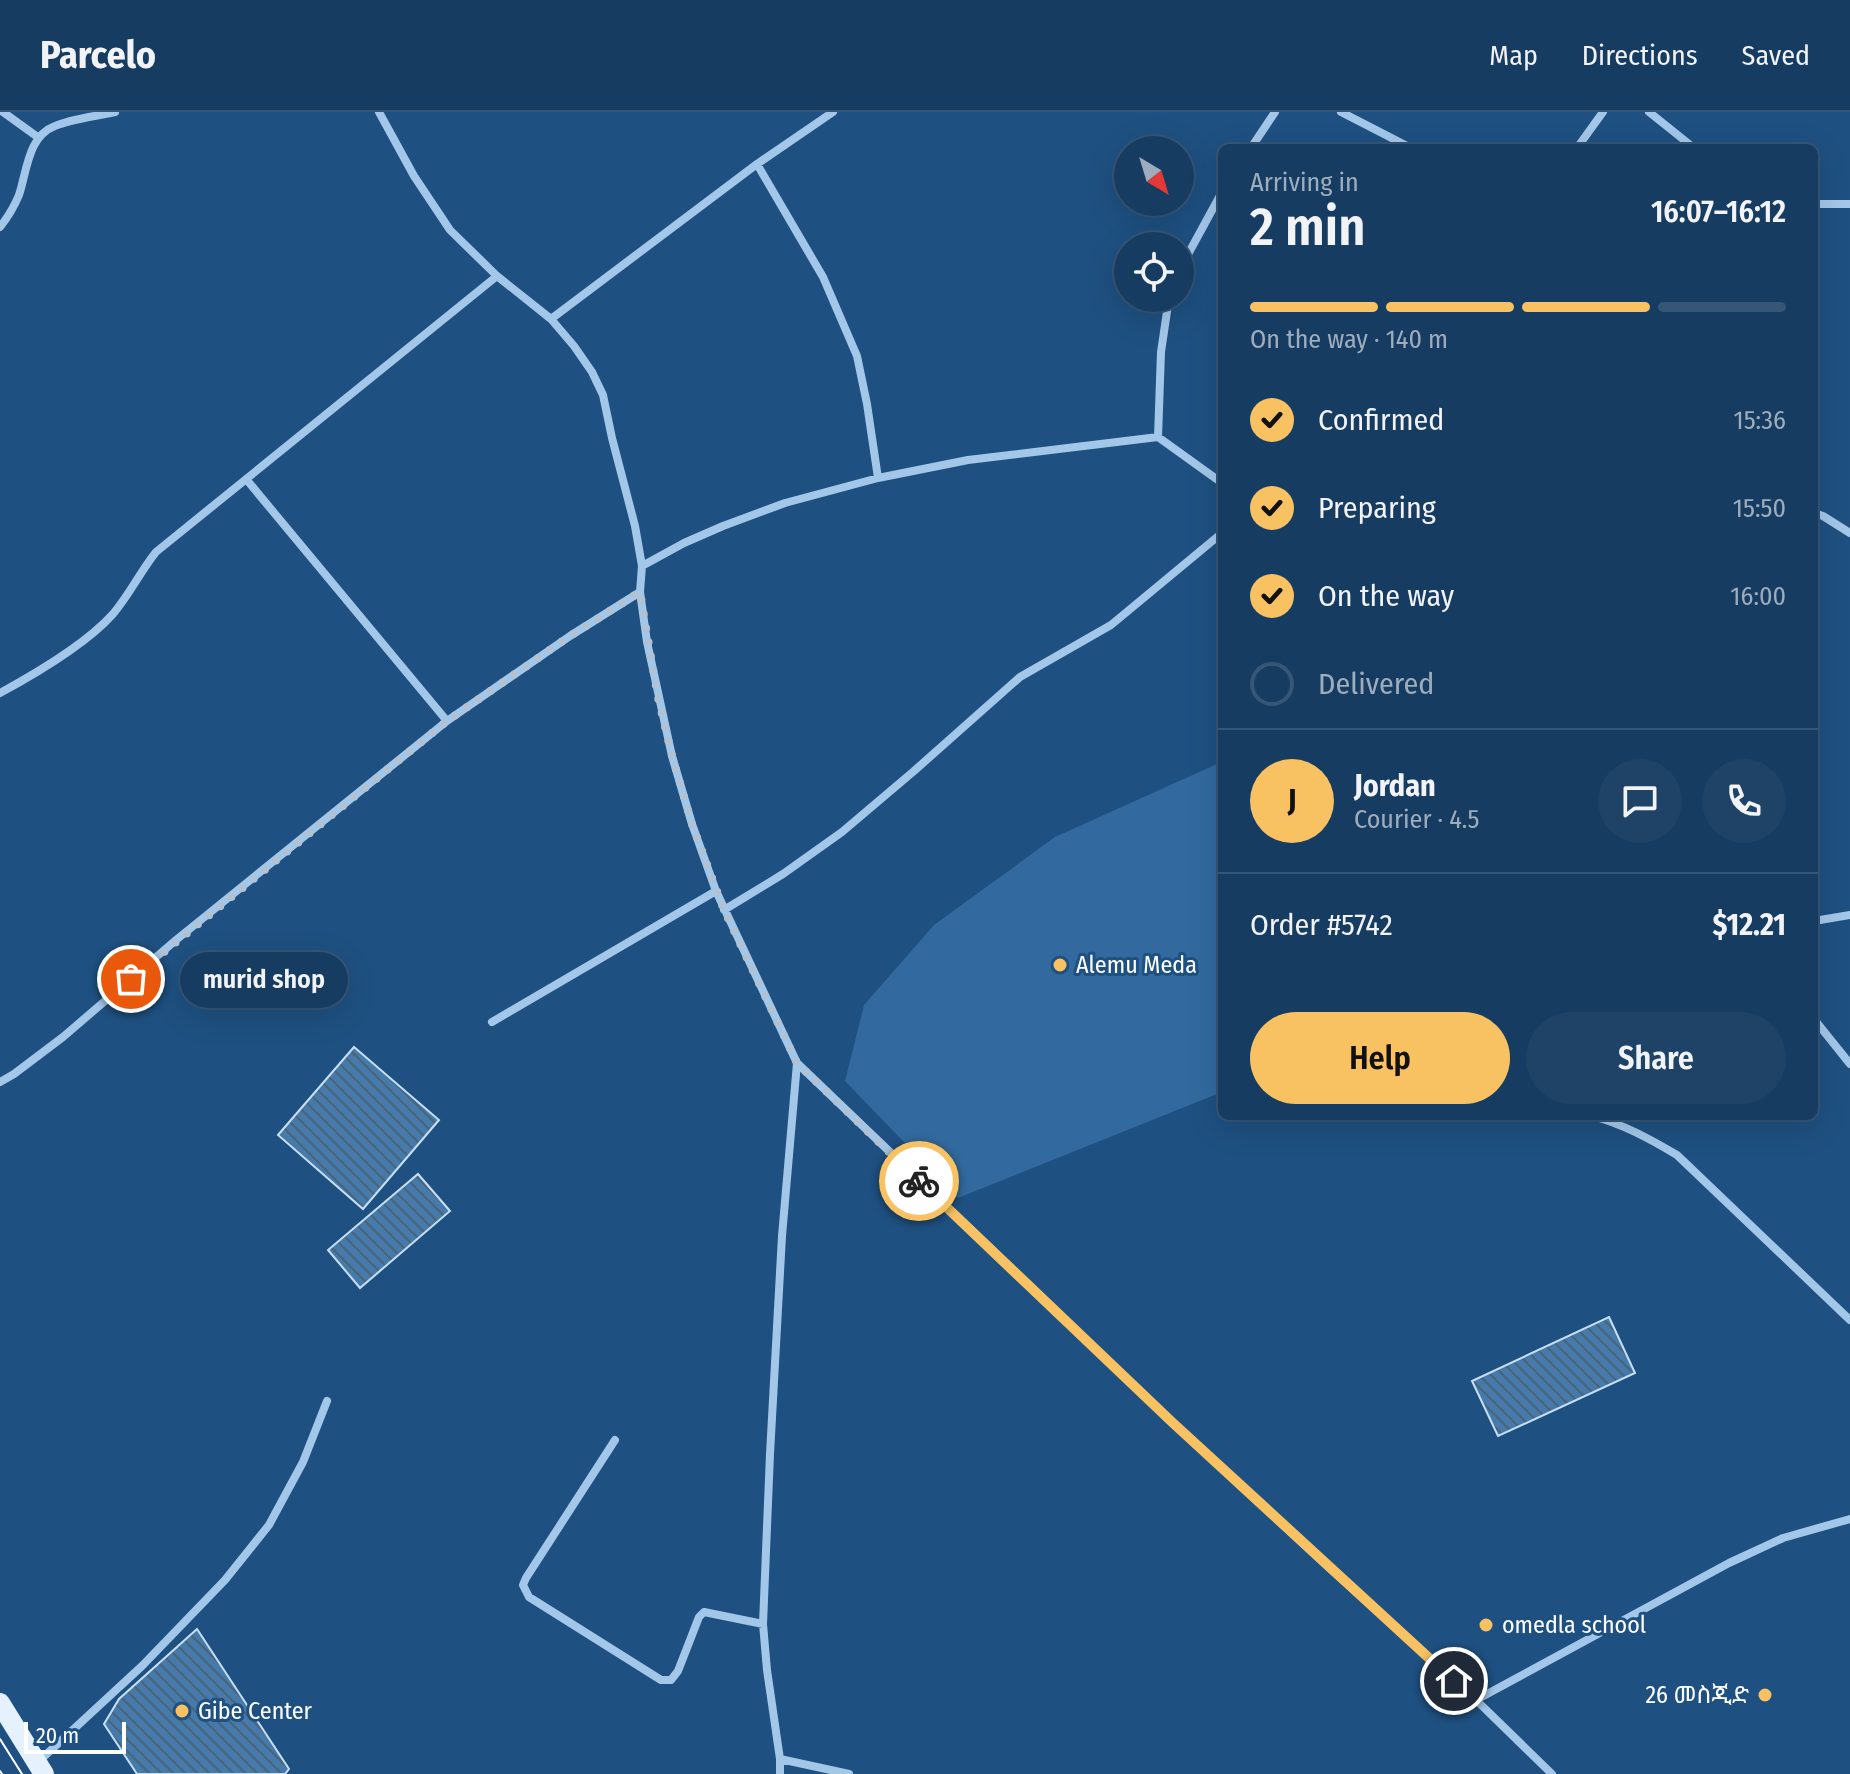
<!DOCTYPE html>
<meta charset="utf-8">
<style>
body{margin:0;font-family:"Fira Sans Condensed","Noto Sans Ethiopic",sans-serif;background:#1f4367;color:#f1f3f6;height:100vh;display:flex;flex-direction:column;font-size:30px;white-space:nowrap}
*{box-sizing:border-box;margin:0}
p{font-size:26px;color:#9eadbd}
.icon{flex:none;width:44px;height:44px;fill:none;stroke:currentColor;stroke-width:2;stroke-linecap:round;stroke-linejoin:round}
.map{position:relative;flex:1;overflow:hidden}
.details{position:absolute;left:1218px;top:32px;width:600px;height:976px;display:flex;flex-direction:column;background:#163c61;border-radius:12px;box-shadow:0 8px 32px #0002,0 0 0 2px #355676}
.details>*{flex:none}
.needle{width:52px;rotate:142deg}
.controls{position:absolute;left:1114px;top:24px;display:grid;gap:16px}
.controls a{display:grid;place-items:center;width:80px;height:80px;border-radius:50%;background:#163c61;box-shadow:0 8px 32px #0002,0 0 0 2px #355676;font-size:40px}
.scale{position:absolute;left:24px;bottom:20px;width:102px;box-sizing:border-box;padding-left:8px;border:4px solid #fff;border-top:0;font-size:22px;line-height:28px;white-space:nowrap;color:#fff;-webkit-text-stroke:6px #1e5081;paint-order:stroke}
.pin{position:absolute;display:grid;place-items:center;width:68px;height:68px;color:#fff;margin:-34px;border:4px solid #fff;border-radius:50%;box-shadow:0 2px 8px #0007}
.courier{position:absolute;display:grid;place-items:center;width:80px;height:80px;margin:-40px;border:6px solid #f8c262;border-radius:50%;background:#fff;color:#222;box-shadow:0 2px 10px #0007}
.bubble{position:absolute;height:56px;border-radius:28px;background:#163c61;box-shadow:0 8px 32px #0002,0 0 0 2px #355676;font-size:26px;font-weight:600;line-height:56px;text-align:center}
.headline em{font-style:normal;font-weight:600}
.headline div{display:flex;flex-direction:column-reverse}
.headline{display:flex;align-items:center;justify-content:space-between;height:136px;padding:0 32px}
h1{font-size:52px;font-weight:600;line-height:60px}
.bar{display:grid;grid-template-columns:repeat(4,1fr);gap:12px 8px;align-content:center;height:96px;padding:0 32px}
.bar i{height:10px;border-radius:6px;background:#355676}
.bar .current{background:#f8c262}
.bar p{grid-column:span 4}
.line{display:flex;align-items:center;gap:20px;padding:0 32px;border-top:2px solid #355676}
.line div{flex:1}
.round{display:grid;place-items:center;flex:none;width:84px;height:84px;border-radius:42px;background:#1f4367}
ol{padding:0 32px;list-style:none}
li{display:flex;align-items:center;gap:24px;height:88px}
li p{margin-inline-start:auto}
li .icon{padding:8px;border-radius:50%;background:#f8c262;color:#111;stroke-width:4}
li:last-child{color:#9eadbd}
li i{width:44px;height:44px;border:4px solid #355676;border-radius:50%}
.primary-button{display:flex;gap:16px;margin-top:auto;padding:16px 32px}
.primary-button a{flex:1;height:92px;border-radius:48px;background:#f8c262;color:#111;font-size:32px;font-weight:600;line-height:92px;text-align:center}
.primary-button a+a{background:#1f4367;color:#f1f3f6}
header{display:flex;align-items:center;gap:48px;box-sizing:border-box;height:112px;padding:0 40px;background:#163c61;border-bottom:2px solid #355676}
header strong{font-size:38px}
nav{display:flex;gap:44px;margin-inline-start:auto;font-size:28px}
.map>svg:first-child{display:block}
.grass{fill:#326a9f}
.building{fill:url(#building-back-hatch);stroke:#c7e0f7;stroke-width:2}
.lines{fill:none;stroke-linecap:round;stroke-linejoin:round}
.minor{stroke:#a3c7e9;stroke-width:8}
.primary{stroke:#e6f1fe;stroke-width:20}
.tram{stroke:#fff;stroke-width:2}
.done{stroke:#b0c2d3;stroke-width:8;stroke-dasharray:0 14.4}
.route{stroke:#f8c262;stroke-width:10}
.poi-dot{fill:#f8c262;stroke:#1e5081;stroke-width:3}
.labels{text-anchor:middle;stroke-width:6;stroke-linejoin:round;paint-order:stroke}
.poi-label{font-size:24px;fill:#fff;stroke:#1e5081;text-anchor:start}
</style>
<header>
<strong>Parcelo</strong>
<nav><a>Map</a><a>Directions</a><a>Saved</a></nav>
</header>
<div class="map">
<svg width="1850" height="1662" viewBox="0 0 1850 1662">
<defs>
<pattern id="building-back-hatch" width="6" height="6" patternUnits="userSpaceOnUse" patternTransform="scale(2)"><rect width="6" height="6" fill="#467aaa"/><path d="M-1 5l2 2M0 0l6 6M5-1l2 2" fill="none" stroke="#49637b"/></pattern>
</defs>
<rect width="100%" height="100%" fill="#1e5081"/>
<!-- grass -->
<path class="grass" d="M1217,652l5,20v308l-264,106 -113,-117 19,-76 70,-80 121,-88z"/>
<!-- building -->
<path class="building" d="M354,935l85,73 -76,89 -85,-74z
M418,1062l32,37 -90,77 -32,-38z
M1609,1205l26,56 -137,63 -26,-55z
M197,1517l92,140 -4,5h-148l-33,-50 15,-25z"/>
<g class="lines">
<!-- minor -->
<path class="minor" d="M3,0l36,26
M379,0l35,64 36,54 47,46 54,43 23,27 18,26 11,23 9,43 23,88 7,40 -2,26 7,50 25,114 20,68 24,67 81,172 376,360 153,142 150,135 76,74
M1341,0l70,36
M1649,0l45,36
M1251,36l24,-36
M1577,36l26,-36
M757,52l66,113 34,79 10,48 11,74
M1814,92h36
M0,115c8,-10 14,-20 19,-32 8,-24 9,-59 36,-69 15,-7 43,-10 60,-14
M1180,157l42,-77
M551,207l206,-155 76,-52
M1158,325l3,-85 8,-54
M246,367l201,242
M1814,401l9,3 27,17
M642,454l42,-23 39,-17 62,-23 93,-25 90,-18 190,-23 64,46
M0,581c35,-19 87,-50 113,-79 17,-20 27,-42 43,-62l341,-276
M724,798l59,-36 59,-42 72,-61 106,-94 91,-52 111,-92
M1814,809l36,-6
M1814,907l36,45
M492,910l224,-131
M0,970l14,-8 49,-37 113,-97 271,-219 123,-85 70,-44
M1592,1004c31,8 58,23 85,39l173,165
M615,1328l-89,138 -3,7 6,12 132,83h10l7,-9 21,-54 5,-5 59,12
M1476,1588l253,-137 54,-25 67,-19
M780,1647l69,15
M38,1650l104,-96 83,-86 44,-55 34,-63 24,-61
M780,1662v-15l-13,-89 -4,-46 7,-170 12,-218 15,-173"/>
<!-- primary -->
<path class="primary" d="M0,1591l44,71"/>
<!-- tram -->
<path class="tram" d="M0,1627l22,35
M0,1659l2,3"/>
</g>
<g class="lines">
<!-- done -->
<path class="done" d="M131,867l316,-258 123,-85 70,-44 18,106 14,58 20,68 32,86 73,153 122,118"/>
<!-- route -->
<path class="route" d="M919,1069l254,242 281,258"/>
</g>
<!-- markers -->
<g class="poi-dot">
<circle cx="1060" cy="853" r="8"/>
<circle cx="1486" cy="1513" r="8"/>
<circle cx="1765" cy="1583" r="8"/>
<circle cx="182" cy="1599" r="8"/>
</g>
<g class="labels">
<!-- poi labels -->
<g class="poi-label">
<text x="1076" y="861">Alemu Meda</text>
<text x="1502" y="1521">omedla school</text>
<text x="1749" y="1591" text-anchor="end">26 መስጂድ</text>
<text x="198" y="1607">Gibe Center</text>
</g>
</g>
</svg>
<div class="controls">
<a><svg class="needle" viewBox="-14 -14 28 28"><path d="M0-13l5 13h-10z" fill="#e53935"/><path d="M0 13l5-13h-10z" fill="#9eadbd"/></svg></a>
<a><svg class="icon" aria-label="locate" viewBox="0 0 24 24"><circle cx="12" cy="12" r="6"/><path d="M12 2v4M12 18v4M2 12h4M18 12h4"/></svg></a>
</div>
<div class="scale">20 m</div>
<div class="pin" style="left:131px;top:867px;background:#ea580c"><svg class="icon" aria-label="bag" viewBox="0 0 24 24"><path d="M5 8h14l-1 12H6zM9 8a3 3 0 0 1 6 0"/></svg></div>
<div class="pin" style="left:1454px;top:1569px;background:#1f2937"><svg class="icon" aria-label="home" viewBox="0 0 24 24"><path d="M3 11l9-7 9 7M6 9v11h12V9"/></svg></div>
<div class="courier" style="left:919px;top:1069px"><svg class="icon" aria-label="bike" viewBox="0 0 24 24"><circle cx="6" cy="16" r="4"/><circle cx="18" cy="16" r="4"/><path d="M6 16l4-8h5l3 8M10 8l3 8H6M13 5h3"/></svg></div>
<div class="bubble" style="left:180px;top:840px;width:168px">murid shop</div>
<section class="details">
<div class="headline"><div><h1>2 min</h1><p>Arriving in</p></div><em>16:07–16:12</em></div>
<div class="bar"><i class="current"></i><i class="current"></i><i class="current"></i><i></i><p>On the way · 140 m</p></div>
<ol>
<li><svg class="icon" aria-label="check" viewBox="0 0 24 24"><path d="M5 12l5 5 9-10"/></svg>Confirmed<p>15:36</p></li>
<li><svg class="icon" aria-label="check" viewBox="0 0 24 24"><path d="M5 12l5 5 9-10"/></svg>Preparing<p>15:50</p></li>
<li><svg class="icon" aria-label="check" viewBox="0 0 24 24"><path d="M5 12l5 5 9-10"/></svg>On the way<p>16:00</p></li>
<li><i></i>Delivered</li>
</ol>
<div class="line" style="height:144px"><b class="round" style="background:#f8c262;color:#111">J</b><div><b>Jordan</b><p>Courier · 4.5</p></div><a class="round"><svg class="icon" aria-label="chat" viewBox="0 0 24 24"><path d="M4 5h16v11H9l-5 4z"/></svg></a><a class="round"><svg class="icon" aria-label="phone" viewBox="0 0 24 24"><path d="M5 4h4l2 5-3 2q2 4 5 5l2-3 5 2v4C11 20 4 13 5 4z"/></svg></a></div>
<div class="line" style="height:104px"><div>Order #5742</div><b>$12.21</b></div>
<div class="primary-button"><a>Help</a><a>Share</a></div>
</section>
</div>
